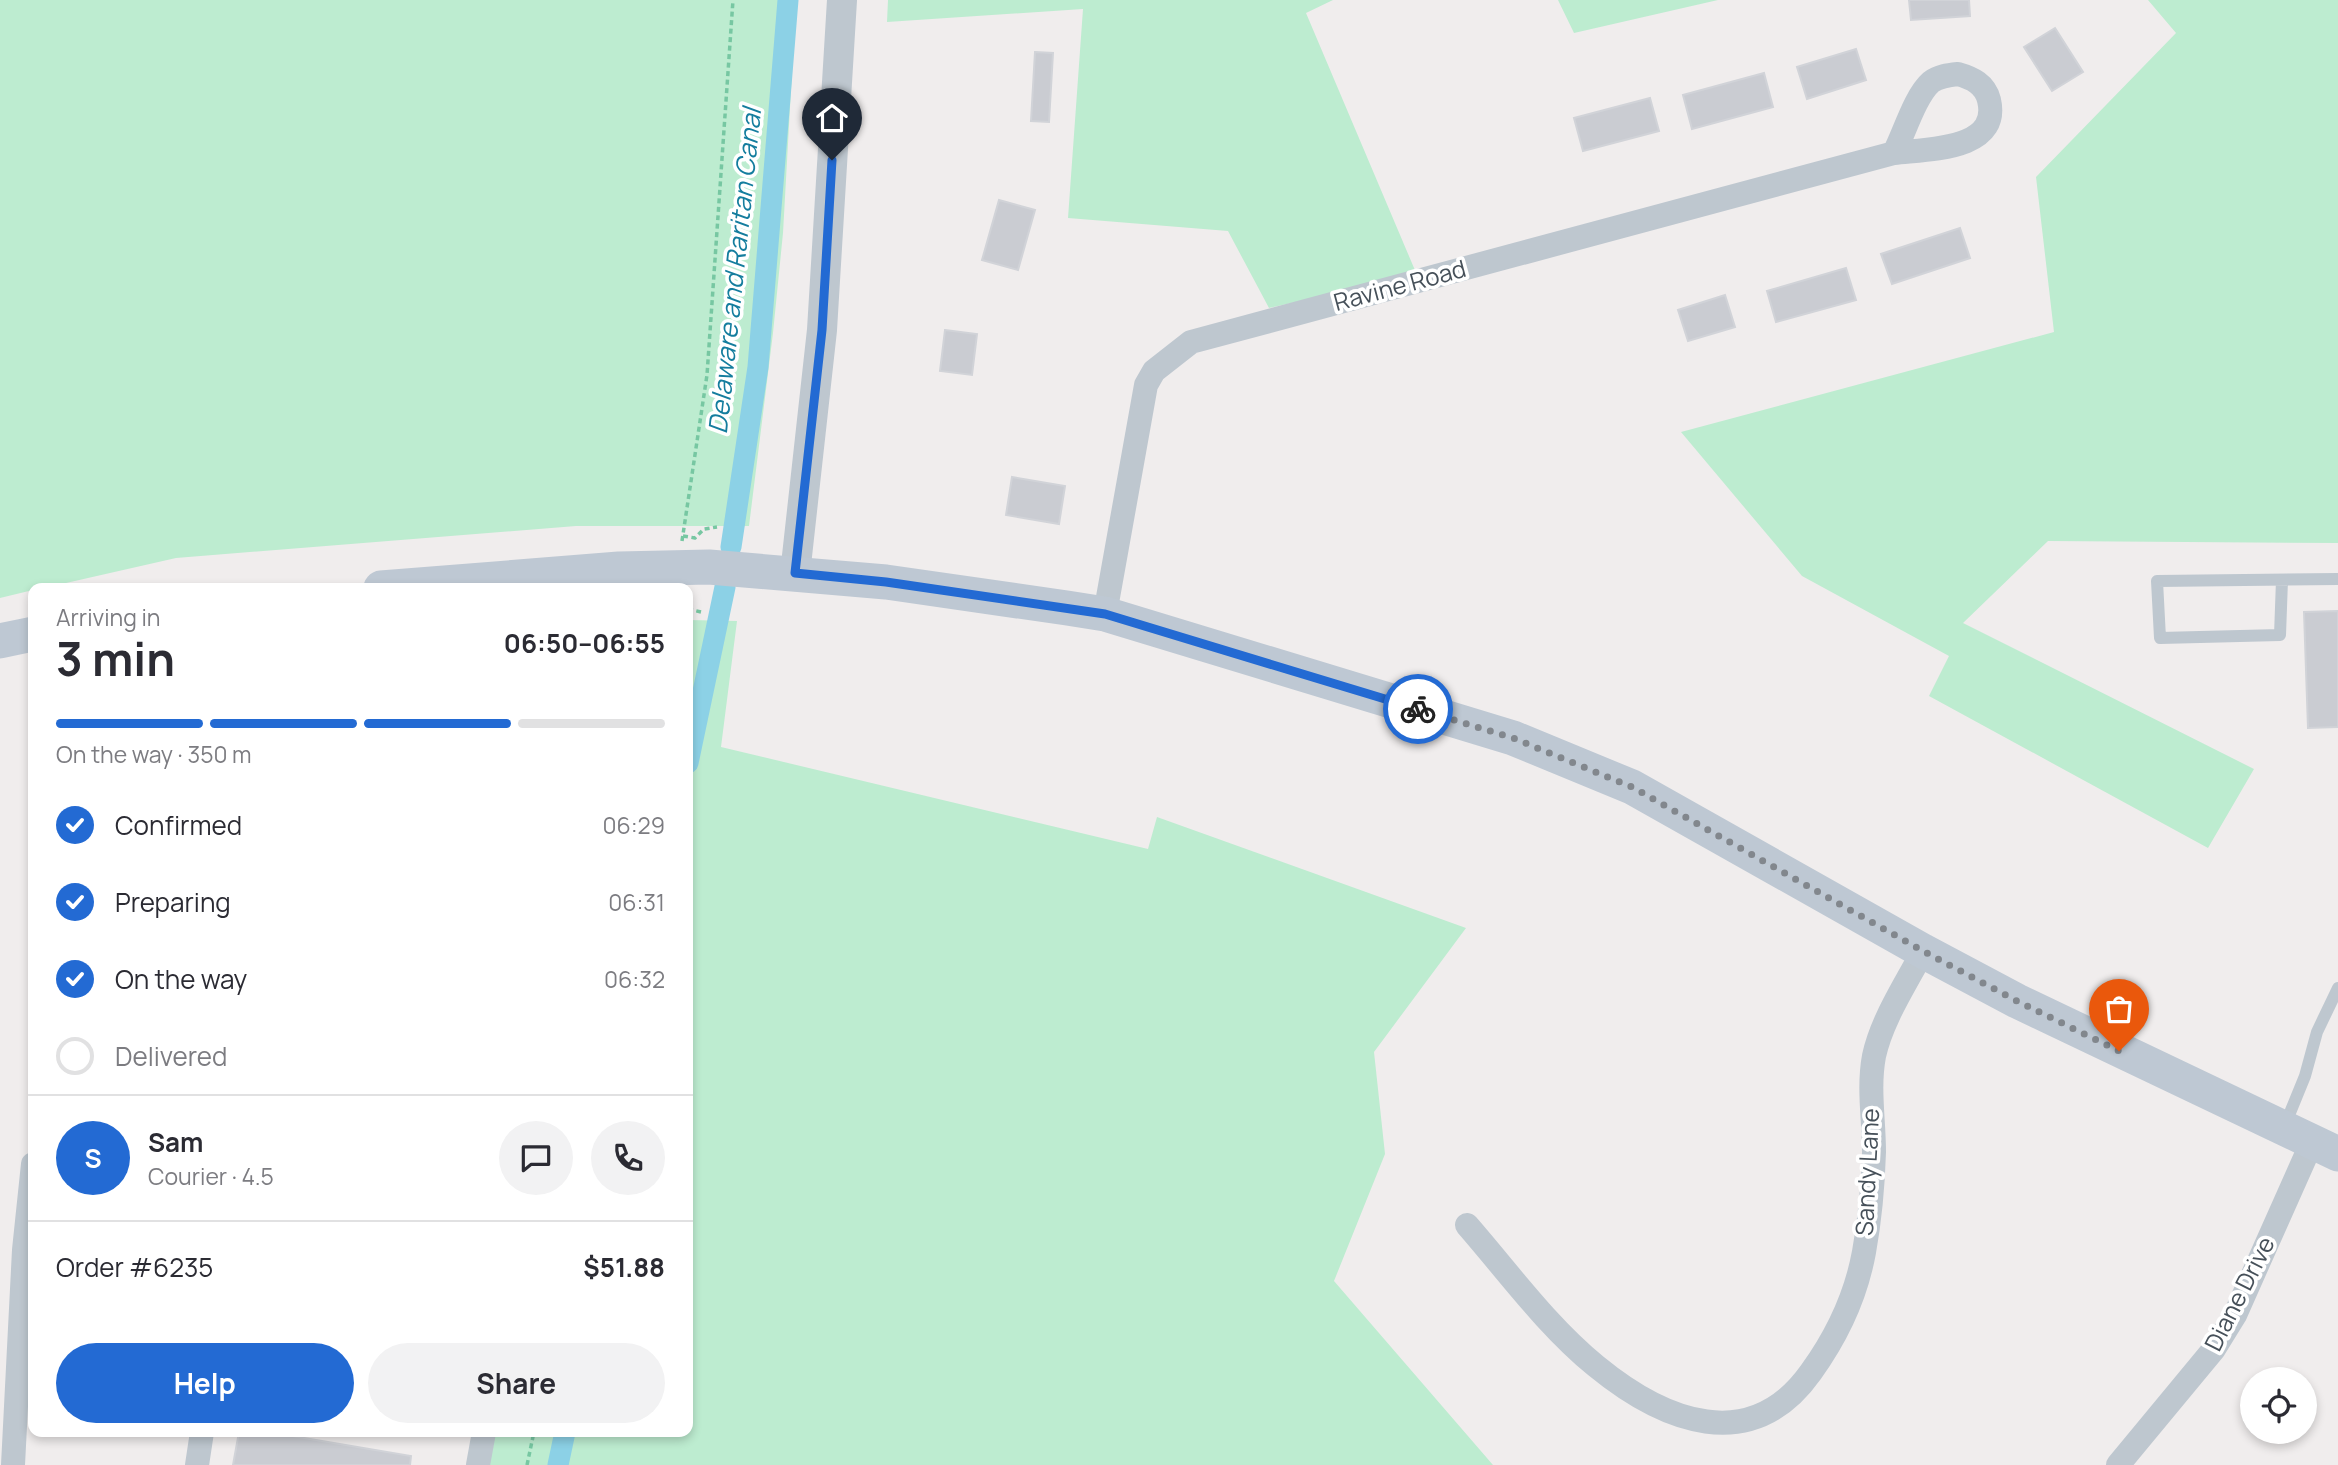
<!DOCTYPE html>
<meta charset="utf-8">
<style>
body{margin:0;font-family:Manrope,sans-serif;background:#f2f2f3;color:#2b2b33;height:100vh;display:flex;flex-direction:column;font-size:26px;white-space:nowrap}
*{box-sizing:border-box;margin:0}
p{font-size:23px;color:#7c7c81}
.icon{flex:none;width:38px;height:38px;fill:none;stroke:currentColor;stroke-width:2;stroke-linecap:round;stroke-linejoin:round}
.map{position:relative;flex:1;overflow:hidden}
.details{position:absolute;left:28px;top:583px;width:665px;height:854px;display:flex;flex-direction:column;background:#fff;border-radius:14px;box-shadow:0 4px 10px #0003}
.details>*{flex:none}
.fabs{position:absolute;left:2240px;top:1367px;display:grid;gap:14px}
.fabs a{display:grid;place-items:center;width:77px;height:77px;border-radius:50%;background:#fff;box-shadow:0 4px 10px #0003;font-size:35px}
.pin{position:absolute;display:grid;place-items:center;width:60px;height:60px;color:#fff;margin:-72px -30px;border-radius:50% 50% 50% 0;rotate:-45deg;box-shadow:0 0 7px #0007}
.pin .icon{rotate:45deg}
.courier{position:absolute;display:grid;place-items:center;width:70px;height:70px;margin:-35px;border:5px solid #236ad3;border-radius:50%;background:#fff;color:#222;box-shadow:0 2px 9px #0007}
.summary em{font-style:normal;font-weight:700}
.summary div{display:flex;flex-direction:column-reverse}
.summary{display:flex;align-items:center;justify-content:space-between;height:119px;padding:0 28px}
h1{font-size:46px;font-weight:700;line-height:52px}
.bar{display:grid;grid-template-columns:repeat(4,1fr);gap:10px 7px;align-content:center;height:84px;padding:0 28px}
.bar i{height:9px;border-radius:5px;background:#e1e1e2}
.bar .current{background:#236ad3}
.bar p{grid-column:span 4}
.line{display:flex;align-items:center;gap:18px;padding:0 28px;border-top:2px solid #e1e1e2}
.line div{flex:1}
.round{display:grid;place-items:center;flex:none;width:74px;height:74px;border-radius:37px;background:#f2f2f3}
ol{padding:0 28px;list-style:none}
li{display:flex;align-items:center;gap:21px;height:77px}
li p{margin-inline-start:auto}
li .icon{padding:7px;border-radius:50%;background:#236ad3;color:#fff;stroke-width:4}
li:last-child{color:#7c7c81}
li i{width:38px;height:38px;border:4px solid #e1e1e2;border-radius:50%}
.button{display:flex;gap:14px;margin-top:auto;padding:14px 28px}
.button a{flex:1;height:80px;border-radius:42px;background:#236ad3;color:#fff;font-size:28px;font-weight:700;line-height:80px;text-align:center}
.button a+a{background:#f2f2f3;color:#2b2b33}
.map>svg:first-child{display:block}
.green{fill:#bdecd0}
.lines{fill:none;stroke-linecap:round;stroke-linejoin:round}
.canal{stroke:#8cd1e6;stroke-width:21}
.building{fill:#caccd2;stroke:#d1d3d8;stroke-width:2}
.path{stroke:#77c7a2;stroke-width:3.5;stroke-dasharray:5 3.5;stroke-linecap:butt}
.service{stroke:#bec7cf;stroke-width:12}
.minor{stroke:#bec7cf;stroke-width:24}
.tertiary{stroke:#bec7cf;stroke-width:30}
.secondary{stroke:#bec8d3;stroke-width:35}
.done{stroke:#82878d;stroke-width:7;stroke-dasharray:0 12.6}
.route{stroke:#236ad3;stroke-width:9}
.labels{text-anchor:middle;stroke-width:7;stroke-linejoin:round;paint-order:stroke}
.street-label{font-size:24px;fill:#465059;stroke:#fff}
.water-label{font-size:26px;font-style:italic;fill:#147d9e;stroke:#fff}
</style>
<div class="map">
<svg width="2338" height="1465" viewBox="0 0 2338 1465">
<rect width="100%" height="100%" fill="#f0eded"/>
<!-- green -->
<path class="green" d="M0,0h796l-13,233 -10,100 -24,193h-173l-400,32 -132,30h-11v2l-33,8z
M888,0h445l-27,13 111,262 -148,33 -41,-77 -160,-13 15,-209 -196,13z
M1558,0h160l-144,33z
M2148,0h190v543l-290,-2 -85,82 291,146 -46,79 -279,-152 20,-40 -147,-80 -121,-144 373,-100 -18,-155 140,-144z
M688,620l49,1 -16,126 427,102 9,-32 309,111 -92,124 11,102 -51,127 159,184h-1021l7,-33h209z"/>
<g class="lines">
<!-- canal -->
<path class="canal" d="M731,547l27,-180 30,-367
M688,763l37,-176
M558,1465l7,-33"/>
</g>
<!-- building -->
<path class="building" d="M1909,0h60l1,16 -59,4z
M2055,28l28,44 -31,19 -28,-44z
M1856,49l10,31 -59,19 -10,-32z
M1035,52l18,1 -4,69 -18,-1z
M1764,73l9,34 -81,22 -9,-34z
M1650,98l9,33 -76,20 -9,-33z
M999,200l36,10 -17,60 -36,-10z
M1960,228l10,30 -78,26 -11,-30z
M1846,268l10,32 -80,22 -9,-31z
M1725,295l10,32 -47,14 -10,-31z
M945,330l32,4 -5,41 -32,-4z
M1012,477l53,9 -6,38 -53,-9z
M2338,611v116l-30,1 -4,-116z
M239,1432h30l142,24 -1,9h-177z"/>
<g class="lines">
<!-- path -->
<path class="path" d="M683,536l12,2 9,-9 13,-2
M682,541l25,-166 26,-375
M688,609l13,3
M527,1465l7,-33"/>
<!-- service -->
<path class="service" d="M2282,580l-2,55 -120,3 -3,-57 181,-2
M2285,1125l20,-49 12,-44 21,-44"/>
<!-- minor -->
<path class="minor" d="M1958,74c14,4 27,10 31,26 12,51 -63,49 -95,53 10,-19 21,-57 37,-71 8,-6 17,-7 27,-8z
M1105,614l41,-229 8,-14 37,-29 703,-189
M1467,1225c41,47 80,101 129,141 67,55 155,91 215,6 26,-36 45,-76 53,-120 6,-33 9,-67 10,-100 0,-32 -6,-64 0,-96 8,-37 32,-72 49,-105
M13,1465l11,-215 9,-86
M197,1465l5,-33
M478,1465l6,-33
M2118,1465l96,-116 21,-34 77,-173"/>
<!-- tertiary -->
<path class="tertiary" d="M795,574l27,-244 20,-330"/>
<!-- secondary -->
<path class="secondary" d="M381,588l238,-19 90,-2 177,15 181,26 38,6 408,124 119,49 291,164 94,50 321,153
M0,641l33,-7"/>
</g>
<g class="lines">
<!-- done -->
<path class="done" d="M1418,709l95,29 119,49 291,164 94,50 102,50"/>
<!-- route -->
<path class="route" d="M832,160l-10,170 -27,243 91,9 219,32 313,95"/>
</g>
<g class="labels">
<!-- street labels -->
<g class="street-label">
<text transform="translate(1400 286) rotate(-15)" y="8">Ravine Road</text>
<text transform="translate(1868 1172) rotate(-87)" y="8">Sandy Lane</text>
<text transform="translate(2240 1294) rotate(-63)" y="8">Diane Drive</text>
</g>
<!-- water labels -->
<g class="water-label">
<text transform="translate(735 271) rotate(-84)" y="9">Delaware and Raritan Canal</text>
</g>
</g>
</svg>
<div class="fabs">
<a><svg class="icon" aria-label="locate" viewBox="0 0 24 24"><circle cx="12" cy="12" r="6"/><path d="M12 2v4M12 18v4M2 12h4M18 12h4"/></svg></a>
</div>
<div class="pin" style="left:2119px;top:1051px;background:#ea580c"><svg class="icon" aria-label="bag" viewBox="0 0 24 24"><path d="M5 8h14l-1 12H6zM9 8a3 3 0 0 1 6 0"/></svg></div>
<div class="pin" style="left:832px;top:160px;background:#1f2937"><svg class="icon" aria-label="home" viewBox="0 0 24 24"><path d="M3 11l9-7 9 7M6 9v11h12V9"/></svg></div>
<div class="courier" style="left:1418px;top:709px"><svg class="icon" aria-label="bike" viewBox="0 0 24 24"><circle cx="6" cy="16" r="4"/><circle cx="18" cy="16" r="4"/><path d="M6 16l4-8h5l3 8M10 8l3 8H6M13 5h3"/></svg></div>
<section class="details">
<div class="summary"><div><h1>3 min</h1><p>Arriving in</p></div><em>06:50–06:55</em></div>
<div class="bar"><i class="current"></i><i class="current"></i><i class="current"></i><i></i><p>On the way · 350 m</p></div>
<ol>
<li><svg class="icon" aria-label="check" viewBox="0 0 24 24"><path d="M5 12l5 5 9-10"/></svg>Confirmed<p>06:29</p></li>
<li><svg class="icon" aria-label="check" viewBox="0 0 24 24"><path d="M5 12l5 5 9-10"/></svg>Preparing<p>06:31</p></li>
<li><svg class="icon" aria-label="check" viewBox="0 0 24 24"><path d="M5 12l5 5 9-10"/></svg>On the way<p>06:32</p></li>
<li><i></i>Delivered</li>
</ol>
<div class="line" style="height:126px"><b class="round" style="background:#236ad3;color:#fff">S</b><div><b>Sam</b><p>Courier · 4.5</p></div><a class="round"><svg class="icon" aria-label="chat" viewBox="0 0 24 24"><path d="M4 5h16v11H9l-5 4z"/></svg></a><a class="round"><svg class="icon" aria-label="phone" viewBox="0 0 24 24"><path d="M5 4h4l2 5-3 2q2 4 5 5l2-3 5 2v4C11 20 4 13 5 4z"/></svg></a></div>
<div class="line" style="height:91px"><div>Order #6235</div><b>$51.88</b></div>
<div class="button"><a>Help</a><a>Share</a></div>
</section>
</div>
